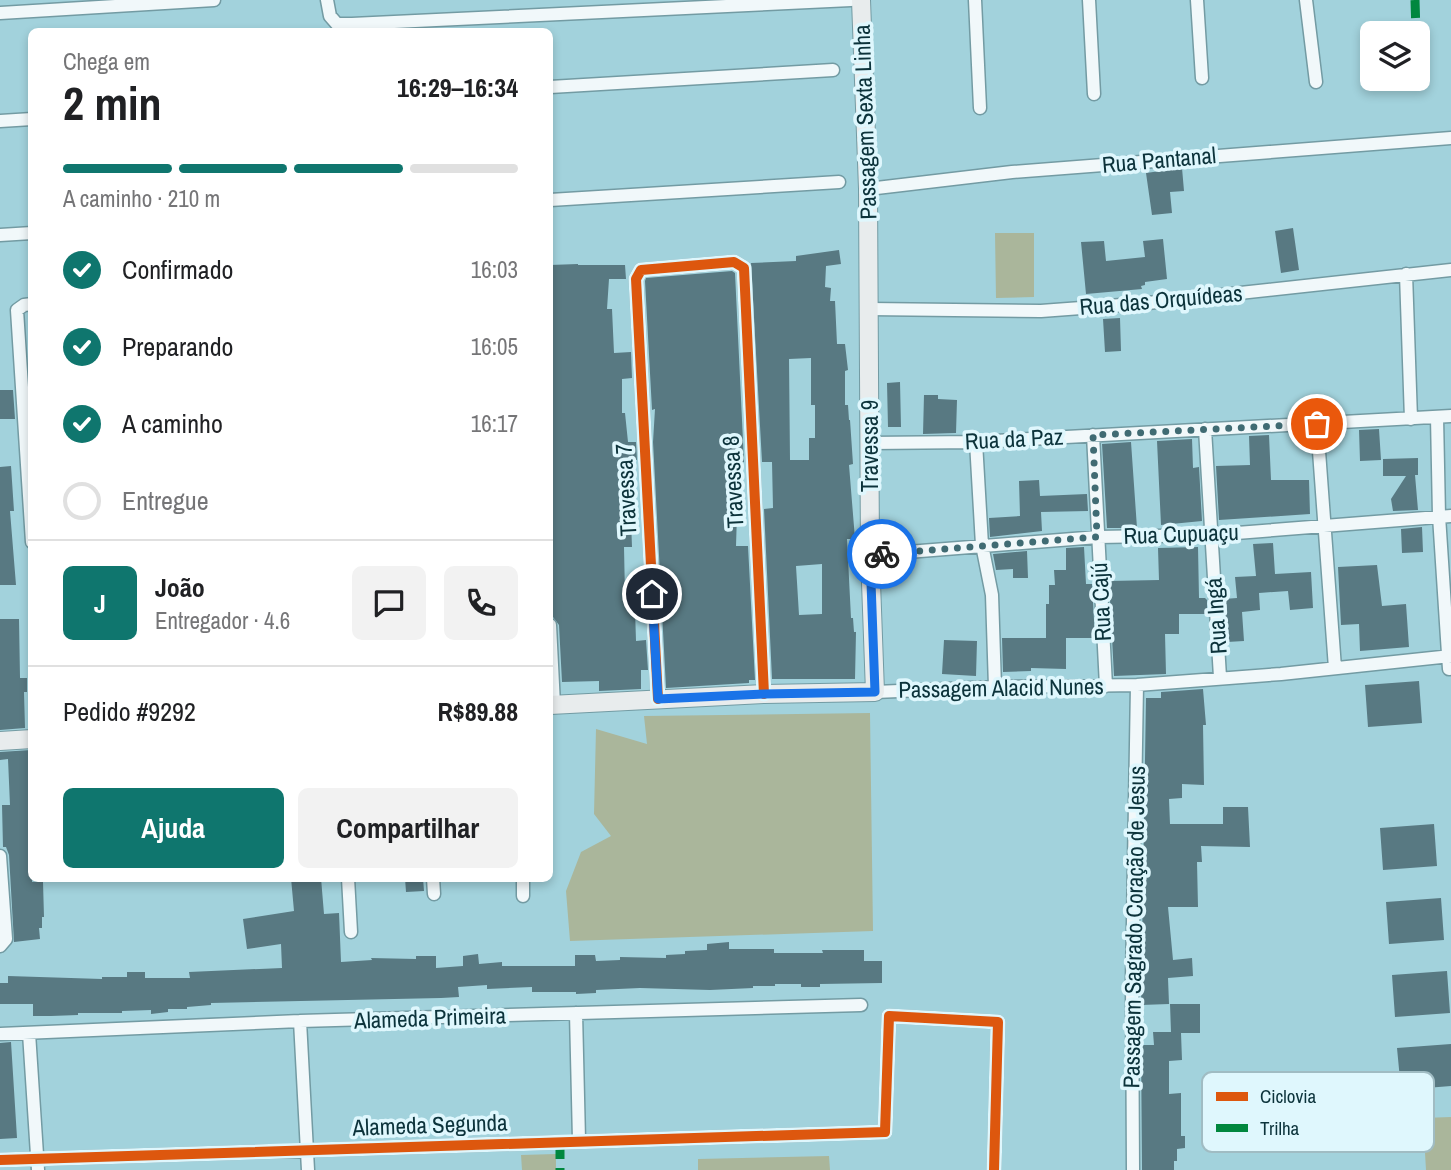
<!DOCTYPE html>
<html lang="pt">
<meta charset="utf-8">
<style>
body{margin:0;font-family:"Archivo Narrow",sans-serif;background:#f2f2f2;color:#202124;height:100vh;display:flex;flex-direction:column;font-size:26px;white-space:nowrap}
*{box-sizing:border-box;margin:0}
p{font-size:23px;color:#757577}
.icon{flex:none;width:38px;height:38px;fill:none;stroke:currentColor;stroke-width:2;stroke-linecap:round;stroke-linejoin:round}
.map{position:relative;flex:1;overflow:hidden}
.sheet{position:absolute;left:28px;top:28px;width:525px;height:854px;display:flex;flex-direction:column;background:#fff;border-radius:10px;box-shadow:0 4px 10px #0003}
.sheet>*{flex:none}
.tools{position:absolute;left:1360px;top:21px;display:grid;gap:14px}
.tools a{display:grid;place-items:center;width:70px;height:70px;border-radius:10px;background:#fff;box-shadow:0 4px 10px #0003;font-size:35px}
.pin{position:absolute;display:grid;place-items:center;width:60px;height:60px;color:#fff;margin:-30px;border:4px solid #fff;border-radius:50%;box-shadow:0 2px 7px #0007}
.courier{position:absolute;display:grid;place-items:center;width:70px;height:70px;margin:-35px;border:5px solid #1a73e8;border-radius:50%;background:#fff;color:#222;box-shadow:0 2px 9px #0007}
.headline em{font-style:normal;font-weight:700}
.headline div{display:flex;flex-direction:column-reverse}
.headline{display:flex;align-items:center;justify-content:space-between;height:119px;padding:0 35px}
h1{font-size:46px;font-weight:700;line-height:52px}
.bar{display:grid;grid-template-columns:repeat(4,1fr);gap:10px 7px;align-content:center;height:84px;padding:0 35px}
.bar i{height:9px;border-radius:5px;background:#e0e0e0}
.bar .current{background:#0f766e}
.bar p{grid-column:span 4}
.line{display:flex;align-items:center;gap:18px;padding:0 35px;border-top:2px solid #e0e0e0}
.line div{flex:1}
.round{display:grid;place-items:center;flex:none;width:74px;height:74px;border-radius:10px;background:#f2f2f2}
ol{padding:0 35px;list-style:none}
li{display:flex;align-items:center;gap:21px;height:77px}
li p{margin-inline-start:auto}
li .icon{padding:7px;border-radius:50%;background:#0f766e;color:#fff;stroke-width:4}
li:last-child{color:#757577}
li i{width:38px;height:38px;border:4px solid #e0e0e0;border-radius:50%}
.button{display:flex;gap:14px;margin-top:auto;padding:14px 35px}
.button a{flex:1;height:80px;border-radius:10px;background:#0f766e;color:#fff;font-size:28px;font-weight:700;line-height:80px;text-align:center}
.button a+a{background:#f2f2f2;color:#202124}
.map>svg:first-child{display:block}
.green{fill:#aab69b}
.building{fill:#587982;fill-rule:evenodd}
.lines{fill:none;stroke-linecap:round;stroke-linejoin:round}
.street-casing{stroke:#739ba3;stroke-width:15}
.secondary-casing{stroke:#739ba3;stroke-width:20}
.street{stroke:#f1f8fa;stroke-width:12}
.secondary{stroke:#e8eced;stroke-width:18}
.quiet{stroke:#00873e;stroke-width:9;stroke-dasharray:18 9;stroke-linecap:butt}
.cycleway-casing{stroke:#dff7fd;stroke-width:15}
.cycleway{stroke:#dd570e;stroke-width:10}
.done{stroke:#406b73;stroke-width:7;stroke-dasharray:0 12.6}
.route{stroke:#1a73e8;stroke-width:9}
.labels{text-anchor:middle;stroke-width:7;stroke-linejoin:round;paint-order:stroke}
.street-label{font-size:23px;fill:#0c333b;stroke:#dff7fd}
.key{fill:#dff7fd;stroke:#a0bcc3;stroke-width:2}
.key-label{font-size:19px;fill:#0c333b}
</style>
<div class="map">
<svg width="1451" height="1170" viewBox="0 0 1451 1170">
<rect width="100%" height="100%" fill="#a2d2dc"/>
<!-- green -->
<path class="green" d="M995,233h39v64l-38,1z
M870,713l3,218 -303,10 -4,-50 15,-39 30,-16 -17,-22 2,-85 51,15 -3,-28z
M1451,1117v53h-25l-3,-52z
M556,1154v16h-34l-1,-15z
M829,1156l1,14h-132v-11z"/>
<!-- building -->
<path class="building" d="M1182,168l2,23 -14,1 2,21 -20,2 -6,-42z
M1293,228l6,42 -18,3 -6,-42z
M1163,239l4,40 -22,3v3l-4,1 1,3 -56,5 -5,-52 23,-1 2,20 39,-4 -2,-16z
M839,250l2,14 -15,2 -1,21 6,1 -1,13h5l2,43h8l3,26 -3,1v34h3l1,15h1l3,44 -4,1 6,74h-8l4,79h2l1,14h2l-1,47h-83l-8,-170 9,-1 -1,-46h-10l-11,-199 45,-2v-5zM811,358v47h4v33h-6v22h-19l-1,-101zM822,564v50l-23,1 -3,-49z
M578,264v1h47l1,14h-17l-2,30h5l2,44 17,-1 1,26 -10,1v34h3l3,29h8l1,18h-7l1,13h-5l3,47h2l1,27h-8l1,49h19l1,13h-10l1,32 10,-1 2,30h-7v19l-42,2v-10l-37,1 -3,-57 -6,-8 -3,-59h2l-2,-25v-268z
M732,271l3,2 9,189 -3,1 1,51h-5l-1,32h12l7,134h-6v3l-83,5 -13,-246 2,-33 -3,1 -7,-129 1,-3z
M1120,318l1,33 -16,1 -2,-33z
M900,382l1,45h-13l-1,-44z
M0,390h13l2,29h-15z
M924,395h14v4l19,1 -1,33 -33,1z
M1379,429l2,31 -21,1 -1,-31z
M1269,435l2,45h38l1,34 -91,6 -3,-54 34,-1 -1,-29z
M1192,439l1,29 6,-1 3,54 -41,4 -4,-84z
M1131,442l6,86h-30l-5,-84z
M1418,458v17h-3l3,35 -25,1 -2,-12 15,-23h-23v-17z
M11,466l3,45h-4l6,74h-16v-118z
M1039,480l1,16 47,-2 1,17 -47,1 1,19 -52,6 -1,-19 31,-2 -1,-35z
M1422,527l1,25 -21,1 -1,-24z
M1273,543l2,31 36,-2 2,36 -23,2 -2,-19 -29,2 1,17 -18,2 2,29 -17,1 -3,-43 13,-1 -2,-21 21,-1 -3,-32z
M1084,547l2,37h6l3,54h-29v31l-35,-1v3l-28,1 -1,-34h44v-34h3v-19h6l-1,-15h12v-22z
M1198,547l1,51h6l2,2v14h-28v20h-14l1,40 -52,2 -5,-95 50,-1 -1,-32z
M1027,551l1,27h-15v-9l-17,1 -3,-16z
M1377,565l5,41 24,-2 3,43 -49,4 -1,-27 -18,1 -3,-58z
M0,619h19l1,59h7v14h-3l1,36 -25,2z
M944,640l33,1 -1,35 -34,-2z
M1419,681l3,42 -54,4 -3,-42z
M1203,689l3,36h-3l1,60 -22,-1v14l-13,1 1,25h53v-17h25l2,40 -49,-1 1,16h-5l1,45h-30l5,53 19,-2 1,18 -25,2 1,26 -28,1 5,-307h15v-6z
M31,750l1,132h11l1,35h-2v11h-3l1,11 -26,3 -5,-87 -3,-8h-3l-1,-42h8l-2,-46 -8,1v-8z
M1434,824l3,42 -54,4 -3,-42z
M291,878h30l3,36 15,-1 2,49 31,-2 -1,-2 45,1v-3h20v12l27,-2v-10l15,-2 1,10 23,-2v4h73v-11h20l1,6 24,-1v-3l46,1v-3l19,-1v-3l22,-1v-6l22,-2v7h45v4h49l-1,-3h42v11h18v22l-62,1v3h-19v-3h-26v2h-22v2l-43,2 -70,-2 -44,2v3l-20,1v-2h-44v-5l-45,2v-4l-29,2 1,10 -18,1 -230,5v2l-24,2v2h-19v3l-17,2v-4l-29,1v2h-44v2l-27,1h-18v-12h-33v-21h8v-7l94,3v-2h25v-5h18v6h45l-1,-6 93,-4 -1,-24 -34,5 -4,-30 51,-8z
M405,878h18l1,13 -18,1z
M1441,898l3,42 -55,4 -3,-42z
M1447,971l3,42 -55,4 -3,-42z
M1170,1004h30v29h-19l1,27 -13,1v33l12,-1v43h4v12l-8,1v12h-3v9h-32l-1,-125h13l-1,-13h18z
M11,1042l6,96 -17,1v-96z
M1451,1044v42l-50,4 -4,-42z"/>
<g class="lines">
<!-- street casing -->
<g class="street-casing">
<path id="street" d="M327,0l3,16 7,8h15l499,-24
M975,0l5,108
M1089,0l5,94
M1197,0l5,78
M1306,0l10,82
M0,13l214,-13
M550,87l283,-17
M0,121l32,-2
M868,189l144,-17 439,-34
M550,200l289,-18
M0,235l32,-2
M1406,274l5,145
M32,304l-8,1 -7,5 15,232
M869,309l172,2 107,-8 303,-33
M1437,417l2,99 10,153
M1317,424l18,244
M1205,429l15,248
M1093,435l13,251
M976,442l6,103 10,50 3,92
M870,443l106,-1 475,-26
M870,555l228,-18 113,-2 240,-19
M550,625l4,80
M875,692l120,-5 142,-2 144,-11 170,-18
M658,699l-22,-420 5,-9 93,-8 10,6 20,426
M0,856l6,83 -6,7
M348,878l3,54
M433,878l1,16
M523,878v18
M576,1013l3,127
M300,1021l8,149
M29,1033l9,137
M0,1034l300,-13 561,-16
M0,1160l885,-28 4,-116 109,6 -4,148
M1133,1170l-1,-189 5,-296"/>
</g>
<!-- secondary casing -->
<g class="secondary-casing">
<path id="secondary" d="M550,705l214,-11 111,-2 -5,-137 -2,-366 -7,-189
M0,741l32,-2"/>
</g>
<!-- street -->
<use href="#street" class="street"/>
<!-- secondary -->
<use href="#secondary" class="secondary"/>
<!-- quiet -->
<path class="quiet" d="M1415,0l1,33
M1416,79v5
M560,1141v29"/>
<!-- cycleway casing -->
<g class="cycleway-casing">
<path id="cycleway" d="M658,699l-22,-420 5,-9 93,-8 10,6 20,426
M0,1160l885,-28 4,-116 109,6 -4,148"/>
</g>
<!-- cycleway -->
<use href="#cycleway" class="cycleway"/>
</g>
<g class="lines">
<!-- done -->
<path class="done" d="M882,554l215,-17 -4,-102 224,-11"/>
<!-- route -->
<path class="route" d="M652,594l6,105 106,-5 111,-2 -5,-137 12,-1"/>
</g>
<g class="labels">
<!-- street labels -->
<g class="street-label">
<text transform="translate(865 122) rotate(-92)" y="8">Passagem Sexta Linha</text>
<text transform="translate(1159 160) rotate(-5)" y="8">Rua Pantanal</text>
<text transform="translate(1161 300) rotate(-5)" y="8">Rua das Orquídeas</text>
<text transform="translate(1014 439) rotate(-3)" y="8">Rua da Paz</text>
<text transform="translate(870 446) rotate(-90)" y="8">Travessa 9</text>
<text transform="translate(733 482) rotate(-93)" y="8">Travessa 8</text>
<text transform="translate(626 490) rotate(-93)" y="8">Travessa 7</text>
<text transform="translate(1181 534) rotate(-2)" y="8">Rua Cupuaçu</text>
<text transform="translate(1101 602) rotate(-93)" y="8">Rua Cajú</text>
<text transform="translate(1216 616) rotate(-94)" y="8">Rua Ingá</text>
<text transform="translate(1001 688) rotate(-1)" y="8">Passagem Alacid Nunes</text>
<text transform="translate(1134 927) rotate(-89)" y="8">Passagem Sagrado Coração de Jesus</text>
<text transform="translate(430 1018) rotate(-2)" y="8">Alameda Primeira</text>
<text transform="translate(430 1125) rotate(-2)" y="8">Alameda Segunda</text>
</g>
</g>
<!-- legend -->
<rect x="1202" y="1072" width="232" height="80" rx="10" class="key"/>
<rect x="1216" y="1092" width="32" height="9" fill="#dd570e"/>
<rect x="1216" y="1124" width="32" height="8" fill="#00873e"/>
<g class="key-label">
<text x="1260" y="1103">Ciclovia</text>
<text x="1260" y="1135">Trilha</text>
</g>
</svg>
<div class="tools">
<a><svg class="icon" aria-label="layers" viewBox="0 0 24 24"><path d="M12 4l9 5-9 5-9-5zM3 14l9 5 9-5"/></svg></a>
</div>
<div class="pin" style="left:1317px;top:424px;background:#ea580c"><svg class="icon" aria-label="bag" viewBox="0 0 24 24"><path d="M5 8h14l-1 12H6zM9 8a3 3 0 0 1 6 0"/></svg></div>
<div class="pin" style="left:652px;top:594px;background:#1f2937"><svg class="icon" aria-label="home" viewBox="0 0 24 24"><path d="M3 11l9-7 9 7M6 9v11h12V9"/></svg></div>
<div class="courier" style="left:882px;top:554px"><svg class="icon" aria-label="bike" viewBox="0 0 24 24"><circle cx="6" cy="16" r="4"/><circle cx="18" cy="16" r="4"/><path d="M6 16l4-8h5l3 8M10 8l3 8H6M13 5h3"/></svg></div>
<section class="sheet">
<div class="headline"><div><h1>2 min</h1><p>Chega em</p></div><em>16:29–16:34</em></div>
<div class="bar"><i class="current"></i><i class="current"></i><i class="current"></i><i></i><p>A caminho · 210 m</p></div>
<ol>
<li><svg class="icon" aria-label="check" viewBox="0 0 24 24"><path d="M5 12l5 5 9-10"/></svg>Confirmado<p>16:03</p></li>
<li><svg class="icon" aria-label="check" viewBox="0 0 24 24"><path d="M5 12l5 5 9-10"/></svg>Preparando<p>16:05</p></li>
<li><svg class="icon" aria-label="check" viewBox="0 0 24 24"><path d="M5 12l5 5 9-10"/></svg>A caminho<p>16:17</p></li>
<li><i></i>Entregue</li>
</ol>
<div class="line" style="height:126px"><b class="round" style="background:#0f766e;color:#fff">J</b><div><b>João</b><p>Entregador · 4.6</p></div><a class="round"><svg class="icon" aria-label="chat" viewBox="0 0 24 24"><path d="M4 5h16v11H9l-5 4z"/></svg></a><a class="round"><svg class="icon" aria-label="phone" viewBox="0 0 24 24"><path d="M5 4h4l2 5-3 2q2 4 5 5l2-3 5 2v4C11 20 4 13 5 4z"/></svg></a></div>
<div class="line" style="height:91px"><div>Pedido #9292</div><b>R$89.88</b></div>
<div class="button"><a>Ajuda</a><a>Compartilhar</a></div>
</section>
</div>
